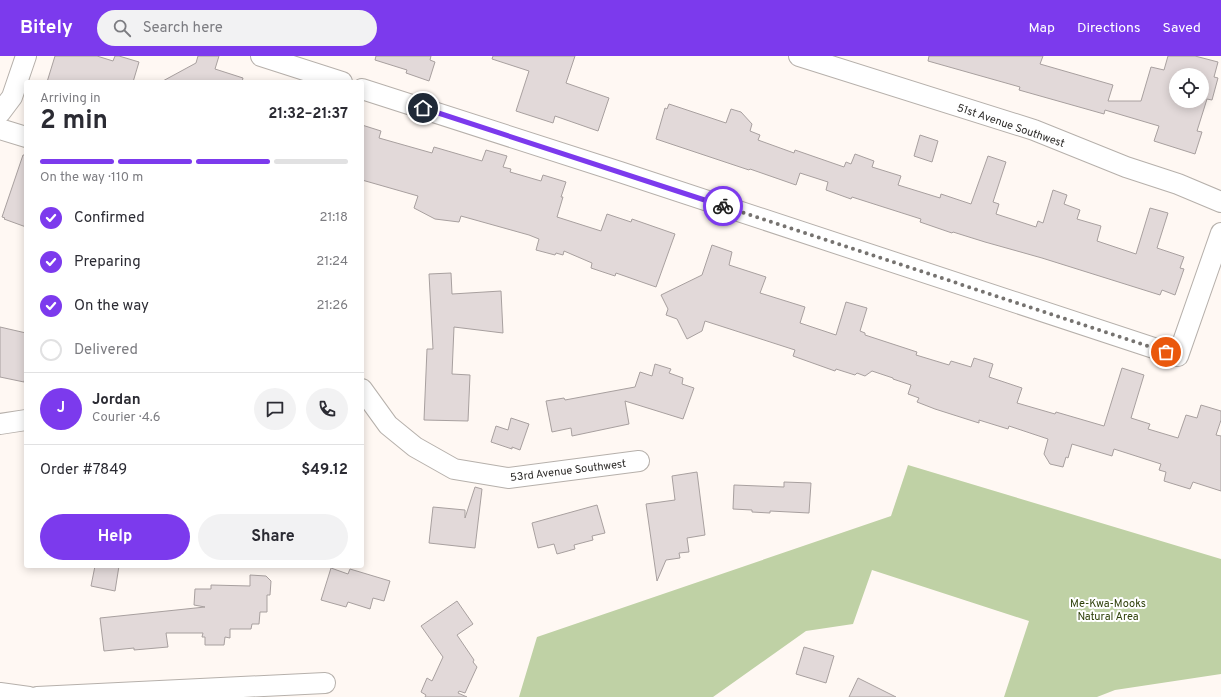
<!DOCTYPE html>
<meta charset="utf-8">
<style>
body{margin:0;font-family:Overpass,sans-serif;background:#f2f2f3;color:#2b2b33;height:100vh;display:flex;flex-direction:column;font-size:15px;white-space:nowrap}
*{box-sizing:border-box;margin:0}
p{font-size:13px;color:#7c7c81}
.icon{flex:none;width:22px;height:22px;fill:none;stroke:currentColor;stroke-width:2;stroke-linecap:round;stroke-linejoin:round}
.map{position:relative;flex:1;overflow:hidden}
.sheet{position:absolute;left:24px;top:24px;width:340px;height:488px;display:flex;flex-direction:column;background:#fff;border-radius:4px;box-shadow:0 2px 10px #0003}
.sheet>*{flex:none}
.controls{position:absolute;left:1169px;top:12px;display:grid;gap:8px}
.controls a{display:grid;place-items:center;width:40px;height:40px;border-radius:50%;background:#fff;box-shadow:0 2px 10px #0003;font-size:20px}
.pin{position:absolute;display:grid;place-items:center;width:34px;height:34px;color:#fff;margin:-17px;border:2px solid #fff;border-radius:50%;box-shadow:0 1px 4px #0007}
.courier{position:absolute;display:grid;place-items:center;width:40px;height:40px;margin:-20px;border:3px solid #7c3aed;border-radius:50%;background:#fff;color:#222;box-shadow:0 1px 5px #0007}
.overview em{font-style:normal;font-weight:700}
.overview div{display:flex;flex-direction:column-reverse}
.overview{display:flex;align-items:center;justify-content:space-between;height:68px;padding:0 16px}
h1{font-size:26px;font-weight:700;line-height:30px}
.bar{display:grid;grid-template-columns:repeat(4,1fr);gap:6px 4px;align-content:center;height:48px;padding:0 16px}
.bar i{height:5px;border-radius:3px;background:#e1e1e2}
.bar .selected{background:#7c3aed}
.bar p{grid-column:span 4}
.line{display:flex;align-items:center;gap:10px;padding:0 16px;border-top:1px solid #e1e1e2}
.line div{flex:1}
.round{display:grid;place-items:center;flex:none;width:42px;height:42px;border-radius:21px;background:#f2f2f3}
ol{padding:0 16px;list-style:none}
li{display:flex;align-items:center;gap:12px;height:44px}
li p{margin-inline-start:auto}
li .icon{padding:4px;border-radius:50%;background:#7c3aed;color:#fff;stroke-width:4}
li:last-child{color:#7c7c81}
li i{width:22px;height:22px;border:2px solid #e1e1e2;border-radius:50%}
.cta{display:flex;gap:8px;margin-top:auto;padding:8px 16px}
.cta a{flex:1;height:46px;border-radius:24px;background:#7c3aed;color:#fff;font-size:16px;font-weight:700;line-height:46px;text-align:center}
.cta a+a{background:#f2f2f3;color:#2b2b33}
header{display:flex;align-items:center;gap:24px;box-sizing:border-box;height:56px;padding:0 20px;background:#7c3aed;color:#fff}
header strong{font-size:19px}
nav{display:flex;gap:22px;margin-inline-start:auto;font-size:14px}
.search{width:280px;height:36px;background:#f2f2f3;display:flex;align-items:center;gap:10px;box-sizing:border-box;padding:0 14px;border-radius:22px;color:#7c7c81;font-size:15px}
.map>svg:first-child{display:block}
.green{fill:#bfd1a5}
.building{fill:#e2d9d9;stroke:#a8a09f;fill-rule:evenodd}
.lines{fill:none;stroke-linecap:round;stroke-linejoin:round}
.street-casing{stroke:#b6b0ab;stroke-width:22}
.street{stroke:#fff;stroke-width:20}
.done{stroke:#767370;stroke-width:4;stroke-dasharray:0 7.2}
.route{stroke:#7c3aed;stroke-width:5}
.labels{text-anchor:middle;stroke-width:4;stroke-linejoin:round;paint-order:stroke}
.street-label{font-size:11px;fill:#2d2b29;stroke:#fff}
.park-label{font-size:11px;fill:#2f400a;stroke:#fff}
</style>
<header>
<strong>Bitely</strong>
<div class="search"><svg class="icon" aria-label="search" viewBox="0 0 24 24"><circle cx="10" cy="10" r="6"/><path d="M15 15l6 6"/></svg>Search here</div>
<nav><a>Map</a><a>Directions</a><a>Saved</a></nav>
</header>
<div class="map">
<svg width="1221" height="641" viewBox="0 0 1221 641">
<rect width="100%" height="100%" fill="#fff8f3"/>
<!-- green -->
<path class="green" d="M908,409l313,94v115l-106,16 -18,7h-93l25,-76 -157,-51 -19,54 -47,7 -93,66h-194l18,-60 354,-121z"/>
<!-- building -->
<path class="building" d="M55,0h42l16,5 2,-5h4l20,6 -6,20h-86z
M198,0h21l-4,13 28,9 -1,4h-81l35,-19z
M376,0h55l-1,4 5,2 -6,19 -23,-8 1,-3 -32,-10z
M493,0h82l-9,27 43,15 -11,33 -43,-15 -2,7 -37,-12 13,-40 -37,-12z
M929,0h114l-3,8 73,21 -5,16h33l10,-34 13,3 4,-14h27l23,6 -4,15 4,1 -6,22 -5,-1 -10,32 5,1 -7,22 -41,-13 5,-15 -54,-16 -1,4 -85,-24 1,-3 -92,-26zM1176,19h26v26h-26z
M669,48l57,19 5,-14 10,3 11,12 -2,7 10,4 -2,5 36,13 1,-3 49,17 2,-5 5,2 4,-10 19,7 -2,6 29,9 -3,9 42,13 1,-4 30,10 17,-48 18,6 -13,40 6,2 -3,10 40,13 2,-6 5,2 10,-33 14,5 -3,9 16,6 -3,9 24,7 -4,15 39,13 14,-46 18,5 -11,35 27,9 -4,11 4,1 -9,26 -13,-5 -2,5 -118,-37 -57,-16 -32,-10 -1,1 -32,-11 1,-3 -69,-22 -1,2 -25,-9 2,-8 -28,-9 -4,12 -46,-16 -1,1 -93,-31 9,-31 2,1z
M362,69l19,6 -2,7 53,15 2,-6 48,14 4,-11 21,6 -4,11 8,2 -1,3 31,9 2,-6 23,7 -5,15h2l-6,20 44,14 6,-17 24,8 1,-3 43,15 -19,53 -40,-14 -1,3 -24,-8 1,-5 -28,-12 -1,4 -7,-2 -1,2 -19,-5 3,-11 -10,-4 -68,-19 -2,6 -24,-3 -21,-11 4,-12 -56,-16z
M920,79l18,6 -6,21 -18,-6z
M23,99h3v72l-22,-8 1,-1 -3,-1z
M712,189l20,7 -3,13 37,12 -6,16 45,14 -5,16 36,12 10,-33 21,6 -7,23 5,2v2l52,17 -1,3 33,10 2,-4 20,6 3,-9 19,6 -4,13 33,11 -5,15 38,11 1,-2 48,14 18,-58 22,7 -13,43 19,6 -2,5 30,9 8,-23 11,3 4,-13 20,6v9l-5,15 5,1v55l-28,-9 -3,7 -26,-8 2,-9 -7,-2 2,-6 -47,-15 -2,7 -40,-12 -4,14 -2,-1 -3,10 -13,-3 -6,-10 4,-15 -39,-13 -1,3 -29,-9v3l-44,-14 -18,-7 2,-4 -11,-4 3,-9 -18,-6v-1l-21,-7 -7,5 -8,-3 -2,2 -19,-6 -1,2 -42,-15 2,-6 -90,-29 -3,10 -15,8 -10,-20 -11,-4 2,-6 -7,-14 41,-20z
M451,217l1,21 49,-3 2,42 -49,-6 -2,47 18,1 -2,46 -44,-1 3,-71h6l-4,-75z
M0,271l26,6v40l-2,9 -24,-5z
M655,308l16,5 -2,4 14,5 -1,6 12,4 -11,31 -58,-18 4,23 -57,12 -1,-8 -19,4 -6,-31 18,-3 1,2 70,-13 5,-15 12,4z
M511,362l18,6 -9,26 -8,-3v2l-21,-7 5,-16 12,4z
M697,416l8,63 -18,3 2,14 -10,1 1,5 -14,2 -9,21 -11,-77 29,-4 -3,-24z
M784,426l27,1 -2,30 -39,-2v2l-18,-1v-2l-19,-1 1,-24 50,2z
M475,431l7,2 -7,59 -46,-5 4,-36 32,3v8z
M597,449l8,28 -13,3 1,4 -19,5 1,4 -18,5 -3,-10 -16,4 -6,-25z
M95,510h24l-4,25 -24,-5z
M331,512l17,6 2,-5 40,12 -6,20 -11,-3 -3,11 -22,-7 -2,5 -25,-7z
M250,519l16,1 5,5 -1,14h-3v17h-7l-1,12h-7l-1,5h-21v9l-5,-1 -1,8h-19v-8h-3l1,-4h-37l2,14 -34,3v-2l-30,3 -4,-33 105,-11 -11,-2 1,-16h16v-4l39,1z
M457,545l16,23 -16,11 17,25 -1,2 4,5 -12,26 -6,-2 -1,2 9,4h-42l1,-2 -5,-3 6,-14 5,3 11,-24 -22,-31z
M804,591l30,9 -8,27 -30,-9z
M858,622l38,19h-47z"/>
<g class="lines">
<!-- street casing -->
<g class="street-casing">
<path id="street" d="M261,0l81,26
M799,0l235,74 92,37 52,17 43,18
M362,33l258,83 558,184 43,-123
M0,57l12,-16 14,-41
M0,73l26,8
M362,333l26,36 27,22 39,22 54,9 131,-17
M0,368l26,-4
M0,637l29,4
M37,641l288,-14"/>
</g>
<!-- street -->
<use href="#street" class="street"/>
</g>
<g class="lines">
<!-- done -->
<path class="done" d="M723,150l443,146"/>
<!-- route -->
<path class="route" d="M423,52l300,98"/>
</g>
<g class="labels">
<!-- street labels -->
<g class="street-label">
<text transform="translate(1011 69) rotate(19)" y="4">51st Avenue Southwest</text>
<text transform="translate(568 414) rotate(-7)" y="4">53rd Avenue Southwest</text>
</g>
<!-- park labels -->
<g class="park-label">
<text x="1108" y="551">Me-Kwa-Mooks<tspan x="1108" dy="13">Natural Area</tspan></text>
</g>
</g>
</svg>
<div class="controls">
<a><svg class="icon" aria-label="locate" viewBox="0 0 24 24"><circle cx="12" cy="12" r="6"/><path d="M12 2v4M12 18v4M2 12h4M18 12h4"/></svg></a>
</div>
<div class="pin" style="left:1166px;top:296px;background:#ea580c"><svg class="icon" aria-label="bag" viewBox="0 0 24 24"><path d="M5 8h14l-1 12H6zM9 8a3 3 0 0 1 6 0"/></svg></div>
<div class="pin" style="left:423px;top:52px;background:#1f2937"><svg class="icon" aria-label="home" viewBox="0 0 24 24"><path d="M3 11l9-7 9 7M6 9v11h12V9"/></svg></div>
<div class="courier" style="left:723px;top:150px"><svg class="icon" aria-label="bike" viewBox="0 0 24 24"><circle cx="6" cy="16" r="4"/><circle cx="18" cy="16" r="4"/><path d="M6 16l4-8h5l3 8M10 8l3 8H6M13 5h3"/></svg></div>
<section class="sheet">
<div class="overview"><div><h1>2 min</h1><p>Arriving in</p></div><em>21:32–21:37</em></div>
<div class="bar"><i class="selected"></i><i class="selected"></i><i class="selected"></i><i></i><p>On the way · 110 m</p></div>
<ol>
<li><svg class="icon" aria-label="check" viewBox="0 0 24 24"><path d="M5 12l5 5 9-10"/></svg>Confirmed<p>21:18</p></li>
<li><svg class="icon" aria-label="check" viewBox="0 0 24 24"><path d="M5 12l5 5 9-10"/></svg>Preparing<p>21:24</p></li>
<li><svg class="icon" aria-label="check" viewBox="0 0 24 24"><path d="M5 12l5 5 9-10"/></svg>On the way<p>21:26</p></li>
<li><i></i>Delivered</li>
</ol>
<div class="line" style="height:72px"><b class="round" style="background:#7c3aed;color:#fff">J</b><div><b>Jordan</b><p>Courier · 4.6</p></div><a class="round"><svg class="icon" aria-label="chat" viewBox="0 0 24 24"><path d="M4 5h16v11H9l-5 4z"/></svg></a><a class="round"><svg class="icon" aria-label="phone" viewBox="0 0 24 24"><path d="M5 4h4l2 5-3 2q2 4 5 5l2-3 5 2v4C11 20 4 13 5 4z"/></svg></a></div>
<div class="line" style="height:52px"><div>Order #7849</div><b>$49.12</b></div>
<div class="cta"><a>Help</a><a>Share</a></div>
</section>
</div>
